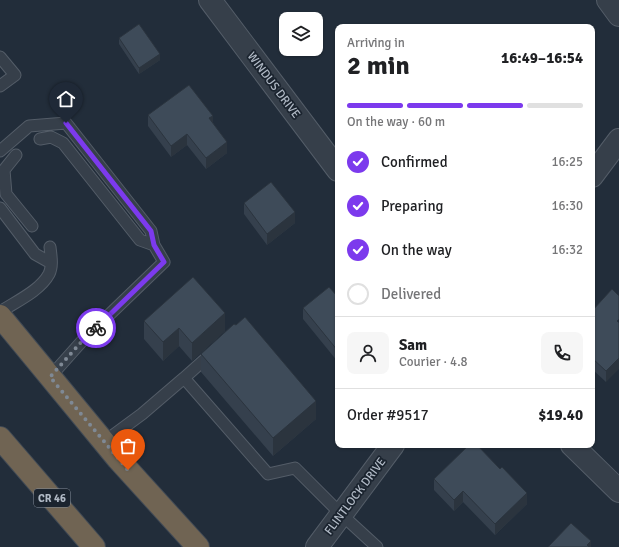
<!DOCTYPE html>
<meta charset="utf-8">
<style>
body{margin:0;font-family:Signika,sans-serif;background:#f6f6f6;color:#202124;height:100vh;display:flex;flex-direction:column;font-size:15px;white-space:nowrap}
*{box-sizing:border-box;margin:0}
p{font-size:13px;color:#757577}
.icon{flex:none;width:22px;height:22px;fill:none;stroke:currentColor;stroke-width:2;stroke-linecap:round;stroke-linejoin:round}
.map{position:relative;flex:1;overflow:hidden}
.panel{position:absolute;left:335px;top:24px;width:260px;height:424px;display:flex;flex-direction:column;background:#fff;border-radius:8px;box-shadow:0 1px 3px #0004}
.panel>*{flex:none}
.buttons{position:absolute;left:279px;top:12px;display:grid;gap:8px}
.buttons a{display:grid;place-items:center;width:44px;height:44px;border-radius:8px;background:#fff;box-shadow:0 1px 3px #0004;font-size:20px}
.pin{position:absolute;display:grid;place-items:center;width:34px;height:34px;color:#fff;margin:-41px -17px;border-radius:50% 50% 50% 0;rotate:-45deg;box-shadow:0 0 4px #0007}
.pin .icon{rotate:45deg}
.courier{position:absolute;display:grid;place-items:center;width:40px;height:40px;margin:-20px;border:3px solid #7c3aed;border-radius:50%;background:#fff;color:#222;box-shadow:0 1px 5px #0007}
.headline em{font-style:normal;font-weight:700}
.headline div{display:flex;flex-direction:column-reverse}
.headline{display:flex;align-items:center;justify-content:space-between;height:68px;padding:0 12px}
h1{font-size:26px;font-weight:700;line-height:30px}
.bar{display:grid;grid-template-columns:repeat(4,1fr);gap:6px 4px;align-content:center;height:48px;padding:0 12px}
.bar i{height:5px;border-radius:3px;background:#e0e0e0}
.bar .selected{background:#7c3aed}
.bar p{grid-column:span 4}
.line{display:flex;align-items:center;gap:10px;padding:0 12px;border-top:1px solid #e0e0e0}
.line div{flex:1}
.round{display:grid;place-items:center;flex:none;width:42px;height:42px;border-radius:8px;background:#f6f6f6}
ol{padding:0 12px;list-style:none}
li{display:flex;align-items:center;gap:12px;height:44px}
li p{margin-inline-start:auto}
li .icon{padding:4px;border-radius:50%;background:#7c3aed;color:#fff;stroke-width:4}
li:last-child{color:#757577}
li i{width:22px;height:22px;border:2px solid #e0e0e0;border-radius:50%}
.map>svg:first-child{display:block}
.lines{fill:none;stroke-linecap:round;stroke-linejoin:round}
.lane-casing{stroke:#545d68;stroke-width:13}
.street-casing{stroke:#545d68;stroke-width:24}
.highway-casing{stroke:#414a55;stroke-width:24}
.lane{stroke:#363f4a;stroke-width:11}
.street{stroke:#363f4a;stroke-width:22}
.highway{stroke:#706453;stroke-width:22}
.wall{fill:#35404d}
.shaded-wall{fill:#2b343e}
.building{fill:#3e4b59;stroke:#2b343e}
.done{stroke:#7f8995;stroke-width:4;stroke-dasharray:0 7.2}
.route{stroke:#7c3aed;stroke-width:5}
.labels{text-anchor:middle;stroke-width:3.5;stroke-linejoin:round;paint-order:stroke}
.shield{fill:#1b242f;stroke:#848d99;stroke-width:1}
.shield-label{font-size:11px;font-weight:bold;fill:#b1bac6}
.street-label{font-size:12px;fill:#b1bac6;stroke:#1b242f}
</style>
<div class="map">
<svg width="619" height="547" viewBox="0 0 619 547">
<rect width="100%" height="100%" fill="#222d3a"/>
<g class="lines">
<!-- lane casing -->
<g class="lane-casing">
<path id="lane" d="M0,57l15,18 -15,11
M40,139l11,-2 12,6 77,97 14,5
M0,151l29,-25 37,-3 85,108 3,14 10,17 -81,78 -33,37
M16,155l-12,15 2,24 26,32
M0,208l35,46 16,9
M0,312c15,-10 40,-21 49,-38 4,-8 2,-18 1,-27
M184,378l28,-25
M104,442l38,-28 42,-36 84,96 27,-6 46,46 36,33"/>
</g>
<!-- street casing -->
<g class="street-casing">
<path id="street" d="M210,0l128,170
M608,0l11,15
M592,176l27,-36
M572,445l47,46
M317,547l76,-102"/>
</g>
<!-- highway casing -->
<g class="highway-casing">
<path id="highway" d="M0,316l118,143 80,88
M0,438l94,109"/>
</g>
<!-- lane -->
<use href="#lane" class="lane"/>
<!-- street -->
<use href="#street" class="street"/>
<!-- highway -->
<use href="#highway" class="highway"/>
</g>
<!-- wall -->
<path class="wall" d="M119,38l41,22 -21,14 -20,-30z
M338,54v17l-3,-4v-11z
M148,115l65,8 14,30 -21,16 -19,-24 -16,12 -23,-31z
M244,203l51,20 -28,22 -23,-31z
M619,296l-13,86 -14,-13v-58z
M338,297v65l-35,-43v-11z
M144,321l81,10 -33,30 -13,-15 -16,15 -19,-22z
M236,325l80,94 -43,37 -72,-84v-18z
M434,479l93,25 -32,31 -32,-33 -9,9 -20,-21z"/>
<!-- shaded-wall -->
<path class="shaded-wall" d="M160,54v6l-21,14v-6z
M213,116v11l-4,-9z
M187,134v11l-16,12v-11z
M227,142v11l-21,16v-11z
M295,212v11l-28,22v-11z
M225,313v18l-33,30v-18z
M179,328v18l-16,15v-19z
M619,358v11l-13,13v-11z
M316,401v18l-43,37v-18z
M463,491v11l-9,9v-11z
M527,493v11l-32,31v-11z
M591,541v6h-4v-2z"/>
<!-- building -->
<path class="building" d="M139,24l21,30 -21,14 -20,-30z
M376,24l2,3h-6z
M338,54v6l-3,-4z
M189,85l24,31 -4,2 18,24 -21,16 -19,-24 -16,12 -23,-31z
M271,182l24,30 -28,22 -23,-31z
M193,277l32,36 -33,30 -13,-15 -16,14 -19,-21z
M329,287l9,10v54l-35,-43z
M612,289l7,7v23l-2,2 2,2v35l-13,13 -14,-13v-47z
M245,317l71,84 -43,37 -72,-84 33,-30 2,1z
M469,445h8l23,24 2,-2 25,26 -32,31 -32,-33 -9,9 -20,-21z
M571,523l20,18 -4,4 2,2h-41z"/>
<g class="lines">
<!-- done -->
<path class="done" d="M96,328l-13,12 -33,37 78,93"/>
<!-- route -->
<path class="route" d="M66,123l85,108 3,14 10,17 -68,66"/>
</g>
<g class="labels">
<!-- shield labels -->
<rect class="shield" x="34" y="489" width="36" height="18" rx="3"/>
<g class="shield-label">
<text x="52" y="502">CR 46</text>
</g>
<!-- street labels -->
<g class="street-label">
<text transform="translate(274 85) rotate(53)" y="4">WINDUS DRIVE</text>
<text transform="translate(355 496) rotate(-53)" y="4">FLINTLOCK DRIVE</text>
</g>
</g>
</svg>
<div class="buttons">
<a><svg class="icon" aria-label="layers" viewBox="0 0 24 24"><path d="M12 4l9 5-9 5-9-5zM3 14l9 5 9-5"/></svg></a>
</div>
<div class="pin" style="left:128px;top:470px;background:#ea580c"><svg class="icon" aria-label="bag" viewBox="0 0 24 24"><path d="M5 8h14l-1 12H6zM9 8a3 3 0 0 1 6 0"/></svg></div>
<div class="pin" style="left:66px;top:123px;background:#1f2937"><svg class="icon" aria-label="home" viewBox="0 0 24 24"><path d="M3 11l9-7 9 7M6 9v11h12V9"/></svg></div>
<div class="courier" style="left:96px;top:328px"><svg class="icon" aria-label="bike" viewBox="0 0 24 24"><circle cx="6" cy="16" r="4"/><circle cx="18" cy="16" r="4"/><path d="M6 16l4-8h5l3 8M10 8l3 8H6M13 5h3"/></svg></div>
<section class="panel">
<div class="headline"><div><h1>2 min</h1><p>Arriving in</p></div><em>16:49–16:54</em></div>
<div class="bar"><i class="selected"></i><i class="selected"></i><i class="selected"></i><i></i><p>On the way · 60 m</p></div>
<ol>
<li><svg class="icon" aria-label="check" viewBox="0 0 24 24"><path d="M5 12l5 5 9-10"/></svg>Confirmed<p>16:25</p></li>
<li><svg class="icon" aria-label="check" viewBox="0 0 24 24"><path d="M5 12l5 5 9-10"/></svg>Preparing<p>16:30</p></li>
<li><svg class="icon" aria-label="check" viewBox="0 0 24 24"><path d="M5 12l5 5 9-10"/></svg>On the way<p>16:32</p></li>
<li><i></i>Delivered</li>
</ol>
<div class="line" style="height:72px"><a class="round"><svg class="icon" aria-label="person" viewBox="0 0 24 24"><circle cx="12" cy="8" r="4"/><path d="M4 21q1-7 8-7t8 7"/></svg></a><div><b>Sam</b><p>Courier · 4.8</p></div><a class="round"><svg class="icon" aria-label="phone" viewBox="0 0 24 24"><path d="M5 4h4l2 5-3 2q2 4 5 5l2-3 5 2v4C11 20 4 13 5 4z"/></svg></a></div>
<div class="line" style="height:52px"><div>Order #9517</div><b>$19.40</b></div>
</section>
</div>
